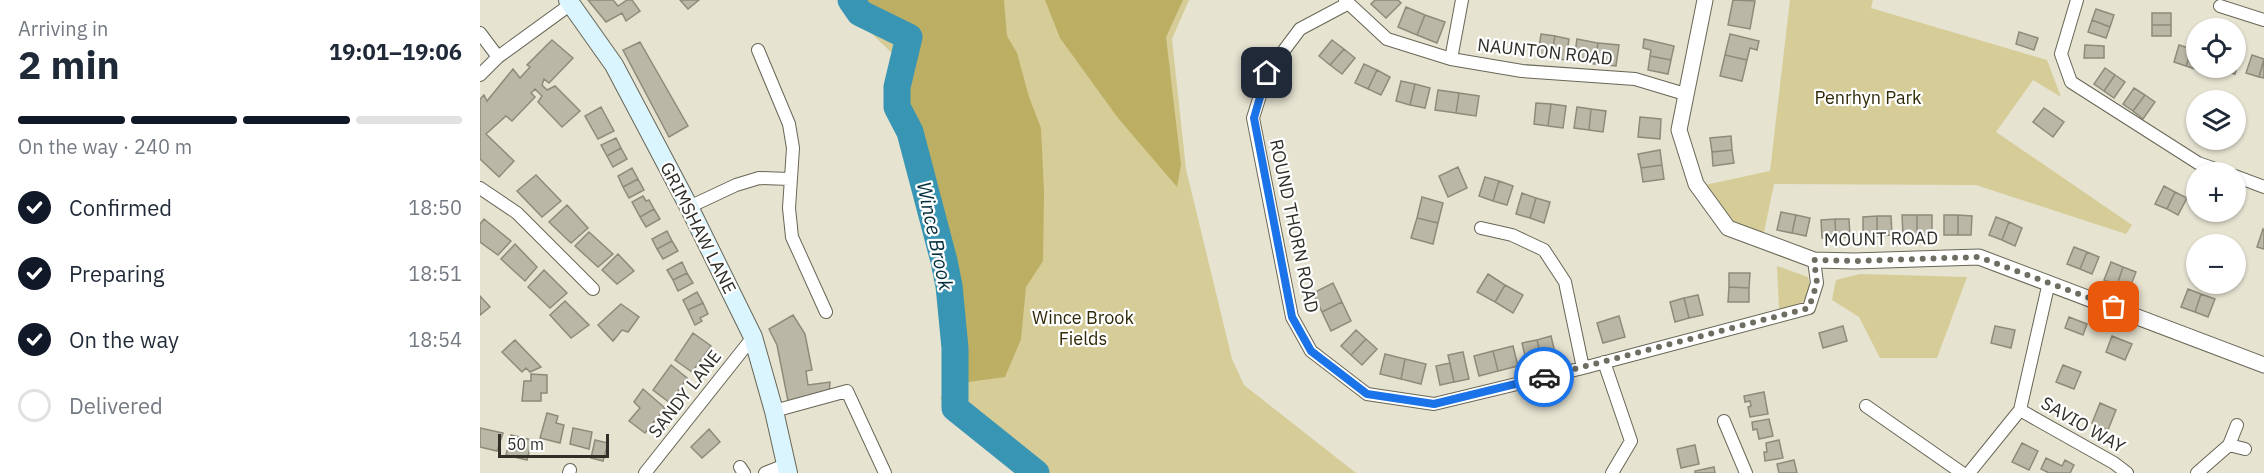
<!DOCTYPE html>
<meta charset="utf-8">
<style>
body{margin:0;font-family:"IBM Plex Sans",sans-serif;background:#f6f6f7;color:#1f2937;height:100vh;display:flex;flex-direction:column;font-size:22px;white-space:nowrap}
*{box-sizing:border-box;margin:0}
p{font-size:20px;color:#747a83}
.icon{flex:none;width:33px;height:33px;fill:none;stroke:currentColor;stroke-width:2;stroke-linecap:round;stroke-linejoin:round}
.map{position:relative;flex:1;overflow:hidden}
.side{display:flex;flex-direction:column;background:#fff;width:480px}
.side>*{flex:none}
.tools{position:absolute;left:1706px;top:18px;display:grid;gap:12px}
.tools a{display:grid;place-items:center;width:60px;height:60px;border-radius:50%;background:#fff;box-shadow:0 2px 4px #0004;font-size:30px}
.scale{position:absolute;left:18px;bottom:15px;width:111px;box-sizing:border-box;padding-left:6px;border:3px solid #2f2e27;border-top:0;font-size:16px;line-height:21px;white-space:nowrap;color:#2f2e27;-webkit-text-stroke:4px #fff;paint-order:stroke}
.pin{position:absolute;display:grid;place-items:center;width:51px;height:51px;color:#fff;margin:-26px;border-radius:12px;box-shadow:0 3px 9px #0006}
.courier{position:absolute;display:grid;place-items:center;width:60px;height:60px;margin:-30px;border:4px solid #1a73e8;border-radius:50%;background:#fff;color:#222;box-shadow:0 2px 8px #0007}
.overview em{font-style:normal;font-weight:700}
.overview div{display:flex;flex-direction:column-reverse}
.overview{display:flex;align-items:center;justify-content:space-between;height:102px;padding:0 18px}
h1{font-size:39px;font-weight:700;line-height:45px}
.bar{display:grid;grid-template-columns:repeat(4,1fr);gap:9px 6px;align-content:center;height:72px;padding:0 18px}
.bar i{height:8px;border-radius:4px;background:#e0e1e3}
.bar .on{background:#111827}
.bar p{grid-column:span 4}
ol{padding:0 18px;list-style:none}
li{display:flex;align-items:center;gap:18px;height:66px}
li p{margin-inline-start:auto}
li .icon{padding:6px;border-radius:50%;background:#111827;color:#fff;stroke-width:4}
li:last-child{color:#747a83}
li i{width:33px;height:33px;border:3px solid #e0e1e3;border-radius:50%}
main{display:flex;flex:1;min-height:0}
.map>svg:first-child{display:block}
.green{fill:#d6cc97}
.forest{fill:#bcae63}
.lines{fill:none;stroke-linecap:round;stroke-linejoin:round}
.river{stroke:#3896b4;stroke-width:27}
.building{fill:#bab7a6;stroke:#8e8b7b;stroke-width:1.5}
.minor-casing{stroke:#686656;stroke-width:14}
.tertiary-casing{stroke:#686656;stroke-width:17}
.secondary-casing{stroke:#686656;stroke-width:20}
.minor{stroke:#fff;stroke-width:12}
.tertiary{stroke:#fff;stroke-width:15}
.secondary{stroke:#dbf5ff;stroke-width:18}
.done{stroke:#6f6d62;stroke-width:6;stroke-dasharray:0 10.8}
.route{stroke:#1a73e8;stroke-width:8}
.labels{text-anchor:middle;stroke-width:4.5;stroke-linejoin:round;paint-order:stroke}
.street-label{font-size:18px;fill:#2f2e27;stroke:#fff}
.park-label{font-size:18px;fill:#302a07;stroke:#fff}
.water-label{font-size:20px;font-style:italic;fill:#022e3c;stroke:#fff}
</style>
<main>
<section class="side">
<div class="overview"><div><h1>2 min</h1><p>Arriving in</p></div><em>19:01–19:06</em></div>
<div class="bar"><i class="on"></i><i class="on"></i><i class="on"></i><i></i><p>On the way · 240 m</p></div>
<ol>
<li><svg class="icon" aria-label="check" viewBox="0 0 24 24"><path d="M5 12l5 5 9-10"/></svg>Confirmed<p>18:50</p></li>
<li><svg class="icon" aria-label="check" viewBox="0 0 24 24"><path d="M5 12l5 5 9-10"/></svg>Preparing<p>18:51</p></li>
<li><svg class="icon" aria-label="check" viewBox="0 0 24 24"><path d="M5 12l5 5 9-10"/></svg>On the way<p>18:54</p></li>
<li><i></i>Delivered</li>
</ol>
</section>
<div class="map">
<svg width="1784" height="473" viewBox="0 0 1784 473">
<rect width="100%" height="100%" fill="#e6e3d1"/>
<!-- green -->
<path class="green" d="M360,0h349l-17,39 14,130 46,190 12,26 112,88h-335l-72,-60 -9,-15 8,-10 -4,-81 -10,-62 -15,-68 -30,-72 10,-45 -58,-56z
M1310,0h83l-2,8 176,52 14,37 -28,-17 -37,52 136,93 -6,9 -150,-49 -202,-1 -11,53 -32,-12 -26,-40 65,-14z
M1297,266l31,11 3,13 -8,12 -24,8z
M1380,274l107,3 -30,81h-57l-21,-41 -27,-17 4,-20z"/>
<!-- forest -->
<path class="forest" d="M380,0h144l3,36 10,17 12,44 12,31 3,64 -1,69 -17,26 -5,52 -16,38 -44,6 5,-20 -13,-99 -32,-122 -17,-35 -1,-20 11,-41 -1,-11 -49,-28z
M565,0h138l-17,37 15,128 -4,22 -59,-69 -58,-80z"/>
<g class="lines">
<!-- river -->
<path class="river" d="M371,0l9,13 49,24 -12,50v20l13,25 34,129 5,25 6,62v60l81,65"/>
</g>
<!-- building -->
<path class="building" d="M108,0h25l5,6 9,-6h5l8,11 -14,10 -4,-8 -16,9z
M200,0h19l-11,9z
M895,0h23l3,3 -15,15 -15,-14z
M1253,0l22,1 -5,28 -22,-4z
M926,7l19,8 -8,20 -19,-8z
M1616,9l18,6 -4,12 -18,-7z
M1672,13h19v12h-19z
M945,15l20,7 -8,21 -20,-8z
M1612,20l18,7 -4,11 -18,-6z
M1672,25h19v11h-19z
M1539,32l19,6 -4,12 -18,-6z
M1061,34l14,2 -4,22 -13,-3z
M1250,34l29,7 -2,9 -7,-2 -3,12 -22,-5z
M1075,36l14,3 -3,21 -15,-2z
M1097,39l21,4 -3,21 -21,-4z
M1164,39l30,7 -3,14 -21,-4 1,-6 -8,-2z
M72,40l21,18 -24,25 -5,-4 -2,6 5,5 8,-4 25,25 -18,16 -24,-25 4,-6 -7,-7 -4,4 4,4 -23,24 -6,-5 -20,18 28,27 -15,16 -19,-18v-60l4,-4 3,6 26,-32 7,9 10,-11 -3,-2z
M852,40l12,9 -14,16 -11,-9z
M160,42l48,84 -19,11 -46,-87z
M1118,43l21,2 -3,21 -21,-2z
M1605,45l19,1v12h-20z
M1699,45l13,4 -6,17 -12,-4z
M864,49l11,9 -13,16 -12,-9z
M1712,49l4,1v18h3l-1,2 -12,-4z
M1245,55l22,5 -5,21 -22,-5z
M1755,55l5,2 -5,17 -12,-3 1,-3h11z
M1772,55l12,4 -5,18 -13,-4z
M1170,56l21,4 -3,14 -20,-4z
M1784,60v18l-5,-1z
M884,64l13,6 -9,19 -13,-6z
M1625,68l10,7 -11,16 -10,-7z
M897,70l13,7 -9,18 -13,-6z
M1635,75l10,7 -11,16 -10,-7z
M921,81l14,3 -5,21 -14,-4z
M935,84l15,4 -5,20 -15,-3z
M1654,88l11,7 -12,16 -10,-7z
M958,90l21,3 -3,20 -21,-3z
M979,93l20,3 -3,20 -20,-3z
M1665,95l10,7 -12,17 -10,-8z
M1056,103l15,1 -3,22 -14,-2z
M1071,104l15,2 -3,22 -15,-2z
M121,107l13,24 -16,8 -13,-23z
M1097,107l14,2 -2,21 -15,-2z
M1564,108l20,14 -11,15 -20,-15z
M1111,109l15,2 -3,21 -14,-2z
M1160,117l21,2 -1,20 -22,-2z
M1251,136l1,14 -20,2 -2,-14z
M136,138l5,10 -14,8 -6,-11z
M141,148l6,11 -14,8 -6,-11z
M1180,150l2,15 -21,3 -3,-14z
M1252,150l2,13 -21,3 -1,-14z
M1182,165l2,14 -21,3 -2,-14z
M978,167l9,21 -19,9 -9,-21z
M152,168l6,11 -15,8 -5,-11z
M56,175l25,26 -19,16 -25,-26z
M1005,177l14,4 -6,20 -14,-5z
M158,179l6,11 -15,8 -6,-11z
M1019,181l14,5 -6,19 -14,-4z
M1684,186l11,6 -8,17 -12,-5z
M1695,192l12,6 -9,17 -11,-6z
M1042,193l14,5 -6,20 -14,-4z
M163,196l3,5 3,-1 5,9 -14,8 -8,-15z
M942,197l21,6 -5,20 -21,-5z
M1056,198l14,4 -6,21 -14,-5z
M87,205l21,23 -17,15 -22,-21z
M174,209l6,10 -14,8 -6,-10z
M1301,212l15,3 -4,18 -15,-3z
M1316,215l14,3 -4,18 -14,-3z
M1422,215h15v20h-14z
M1437,215h15v20h-15z
M1464,215h14v20h-14z
M1478,215l14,1 -1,19h-13z
M1397,216v20h-14v-19z
M1397,216h14l1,19 -15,1z
M1516,217l13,5 -7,18 -13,-5z
M937,218l21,5 -5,21 -22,-6z
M4,219l27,22 -13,14 -18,-13v-18z
M1355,219l1,19h-14l-1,-18z
M1355,219h14l1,18 -14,1z
M1529,222l13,6 -7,18 -13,-6z
M1783,229l1,1v19l-7,-2z
M187,231l5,10 -15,8 -5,-10z
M109,232l24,22 -15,13 -23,-21z
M192,241l6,10 -15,8 -6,-10z
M35,244l22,23 -12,14 -24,-22z
M1594,247l13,5 -7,17 -13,-5z
M1607,252l12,5 -7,17 -12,-5z
M138,254l16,17 -17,13 -15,-14z
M202,262l5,11 -14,7 -6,-10z
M1631,262l12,5 -6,18 -13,-5z
M1643,267l13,5 -7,18 -12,-5z
M64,270l23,23 -17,15 -22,-21z
M207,273l6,10 -15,8 -5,-11z
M1249,273h21l-1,15 -20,-1z
M1008,274l17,11 -10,17 -18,-10z
M853,283l9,19 -20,10 -9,-19z
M1025,285l18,10 -10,18 -18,-11z
M1249,287l20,1v14h-21z
M1708,289l13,5 -6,18 -14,-5z
M217,292l6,11 -15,7 -5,-10z
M1721,294l14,5 -7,18 -13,-5z
M1218,295l5,20 -14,3 -5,-20z
M0,296l10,11 -10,8z
M1204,298l5,20 -14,4 -5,-20z
M85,301l24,24 -18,13 -21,-23z
M862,302l9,19 -20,10 -9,-19z
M223,303l5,11 -8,4 2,3 -7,4 -7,-15z
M141,304l18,13 -11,15 -6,-2 -9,11 -15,-16z
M313,315l12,19 7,36 -6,1 2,14 22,-3 -1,13 -41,6 -11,-56 -8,-16z
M1139,316l6,21 -22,6 -6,-20z
M1589,317l18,7 -4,11 -18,-7z
M1363,326l4,15 -24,7 -4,-15z
M1515,326l20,4 -4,18 -20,-5z
M876,330l10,9 -15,16 -10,-9z
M213,333l18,13 -19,26 -17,-12z
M1071,336l5,21 -14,4 -5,-21z
M1632,336l20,8 -7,16 -19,-8z
M886,339l11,10 -15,16 -11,-10z
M35,340l26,27 -11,5 -4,-4 -4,4 -20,-20z
M1057,340l5,21 -15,3 -5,-21z
M1033,346l5,20 -20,5 -5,-20z
M1013,351l5,20 -19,5 -5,-20z
M983,352l6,27 -15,3 -6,-27z
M905,354l20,5 -4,20 -21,-5z
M925,359l21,5 -5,20 -20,-5z
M970,363l4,19 -14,3 -4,-19z
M191,365l16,13 -17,25 -17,-13z
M1583,365l18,7 -7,17 -18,-7z
M51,374l16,1v18h-6v8h-19l2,-20h7z
M163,389l22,19 -20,25 -16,-12 11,-13 -6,-6z
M1284,392l4,22 -18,3 -2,-10 3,-1 -1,-5 -5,1 -1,-6z
M1620,403l16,7 -8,20 -16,-7z
M67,413l11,3 -2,7 8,2 -4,18 -20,-5z
M1289,419l4,17 -14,3 -2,-10 -4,1 -1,-8z
M0,428l23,5 -6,18 -17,-4z
M93,428l19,4 -3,17 -19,-5z
M229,429l11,13 -18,16 -11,-11z
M31,435l21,5 -5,20 -21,-5z
M115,440l13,3 -5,18 -12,-3z
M1299,440l4,18 -18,3 -1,-9h3l-1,-9z
M1542,443l16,8 -9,19 -17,-8z
M1215,445l4,19 -18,4 -4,-19z
M1566,458l16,8 3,-6 9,5 -4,8h-21l-8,-4z
M1314,460l3,13h-18l-2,-9z
M1234,467l1,6h-20v-2z"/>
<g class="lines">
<!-- minor casing -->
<g class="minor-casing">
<path id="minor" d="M865,0l42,39 64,20 71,12 113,8 50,15
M1597,0l-16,54 10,28 127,81 26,9
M867,4l-47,25 -33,44 -14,45 39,199 19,34 56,43 67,10 149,-36 226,-60 8,-25 -3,-23
M1740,6l44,14
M0,33l18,24
M278,50l31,74 4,24 -4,60 3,29 34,75
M971,59l11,-59
M0,75l18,-18 73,-53
M1755,176l29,11
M0,188l37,25 76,76
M209,207l47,-22 23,-7 31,1
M1001,228l31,7 32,15 21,32 18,86
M1124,362l27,79 -19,32
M1386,406l96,67
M1540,410l94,53 13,10
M294,411l73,-20 38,82
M1244,421l22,52
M1749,445l16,4
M260,467l4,6
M89,473l1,-3
M165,473l108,-136
M285,473l20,-8
M1489,473l51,-63 29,-128
M1717,473l32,-28 8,-20"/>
</g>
<!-- tertiary casing -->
<g class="tertiary-casing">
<path id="tertiary" d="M1225,0l-26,130 17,54 32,44 86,32 40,1 125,-4 285,108"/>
</g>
<!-- secondary casing -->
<g class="secondary-casing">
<path id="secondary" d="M88,0l46,65 75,142 64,130 21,74 14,62"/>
</g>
<!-- minor -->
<use href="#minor" class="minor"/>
<!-- tertiary -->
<use href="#tertiary" class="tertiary"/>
<!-- secondary -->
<use href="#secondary" class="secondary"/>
</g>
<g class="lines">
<!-- done -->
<path class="done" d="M1064,377l265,-69 8,-25 -3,-23 40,1 125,-4 135,50"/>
<!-- route -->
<path class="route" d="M787,73l-13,45 38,199 19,34 56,43 67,10 110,-27"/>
</g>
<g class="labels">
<!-- street labels -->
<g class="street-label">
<text transform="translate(1065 52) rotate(6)" y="6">NAUNTON ROAD</text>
<text transform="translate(814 226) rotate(78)" y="6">ROUND THORN ROAD</text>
<text transform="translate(218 228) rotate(63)" y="6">GRIMSHAW LANE</text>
<text transform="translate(1401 239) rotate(-1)" y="6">MOUNT ROAD</text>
<text transform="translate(205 394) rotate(-52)" y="6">SANDY LANE</text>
<text transform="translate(1603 425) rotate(30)" y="6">SAVIO WAY</text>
</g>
<!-- park labels -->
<g class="park-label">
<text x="1388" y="104">Penrhyn Park</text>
<text x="603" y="324">Wince Brook<tspan x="603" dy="21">Fields</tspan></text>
</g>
<!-- water labels -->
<g class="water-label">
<text transform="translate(455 236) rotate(78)" y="7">Wince Brook</text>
</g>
</g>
</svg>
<div class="tools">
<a><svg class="icon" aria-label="locate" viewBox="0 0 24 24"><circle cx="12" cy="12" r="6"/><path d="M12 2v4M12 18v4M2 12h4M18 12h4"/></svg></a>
<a><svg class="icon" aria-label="layers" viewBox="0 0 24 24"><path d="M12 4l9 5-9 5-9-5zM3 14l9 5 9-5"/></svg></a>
<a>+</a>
<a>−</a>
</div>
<div class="scale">50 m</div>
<div class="pin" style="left:1634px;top:307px;background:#ea580c"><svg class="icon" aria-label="bag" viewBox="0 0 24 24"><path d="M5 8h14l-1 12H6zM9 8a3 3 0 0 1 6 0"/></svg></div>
<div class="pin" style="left:787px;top:73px;background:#1f2937"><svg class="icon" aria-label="home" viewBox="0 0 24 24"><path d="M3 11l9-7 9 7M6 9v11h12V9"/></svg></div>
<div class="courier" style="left:1064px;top:377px"><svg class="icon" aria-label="car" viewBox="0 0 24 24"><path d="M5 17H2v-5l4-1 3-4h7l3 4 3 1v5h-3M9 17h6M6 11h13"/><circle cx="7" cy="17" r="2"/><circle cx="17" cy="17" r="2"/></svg></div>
</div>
</main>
